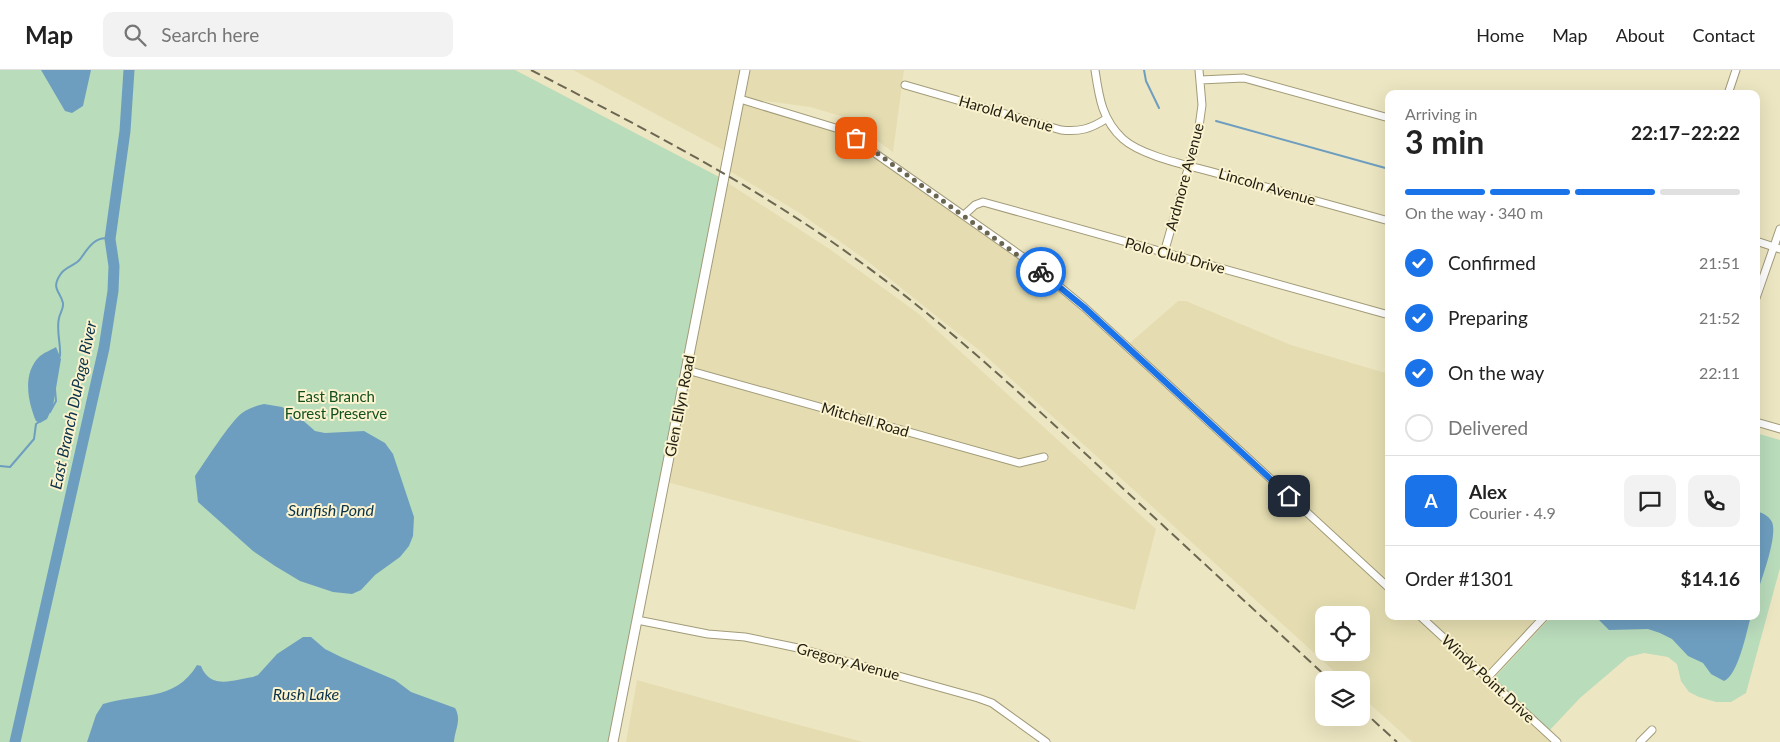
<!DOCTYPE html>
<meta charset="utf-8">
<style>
body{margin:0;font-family:Lato,sans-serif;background:#f2f2f2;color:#222;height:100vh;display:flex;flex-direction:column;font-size:19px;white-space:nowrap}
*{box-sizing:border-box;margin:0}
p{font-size:16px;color:#767676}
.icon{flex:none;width:28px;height:28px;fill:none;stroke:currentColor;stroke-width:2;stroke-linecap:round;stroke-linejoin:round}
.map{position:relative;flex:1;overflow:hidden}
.side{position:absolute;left:1385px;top:20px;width:375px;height:530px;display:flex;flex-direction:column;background:#fff;border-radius:10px;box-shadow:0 5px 20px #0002}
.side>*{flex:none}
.fabs{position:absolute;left:1315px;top:536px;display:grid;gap:10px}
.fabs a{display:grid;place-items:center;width:55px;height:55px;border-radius:10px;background:#fff;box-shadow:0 5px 20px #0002;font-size:25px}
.pin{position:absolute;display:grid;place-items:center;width:42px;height:42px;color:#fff;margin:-21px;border-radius:10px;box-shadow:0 2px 8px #0006}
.courier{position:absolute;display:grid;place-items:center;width:50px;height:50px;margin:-25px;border:4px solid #1a73e8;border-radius:50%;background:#fff;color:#222;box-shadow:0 1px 6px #0007}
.summary em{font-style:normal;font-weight:700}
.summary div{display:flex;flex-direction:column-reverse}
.summary{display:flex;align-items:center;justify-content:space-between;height:85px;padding:0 20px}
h1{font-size:32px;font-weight:700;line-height:38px}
.bar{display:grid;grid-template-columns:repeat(4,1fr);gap:8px 5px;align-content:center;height:60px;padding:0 20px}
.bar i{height:6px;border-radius:4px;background:#e0e0e0}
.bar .current{background:#1a73e8}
.bar p{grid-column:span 4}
.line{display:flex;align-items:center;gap:12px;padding:0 20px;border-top:1px solid #e0e0e0}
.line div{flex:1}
.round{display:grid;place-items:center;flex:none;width:52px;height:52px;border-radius:10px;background:#f2f2f2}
ol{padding:0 20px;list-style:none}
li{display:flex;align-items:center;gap:15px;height:55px}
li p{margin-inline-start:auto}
li .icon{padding:5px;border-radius:50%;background:#1a73e8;color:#fff;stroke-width:4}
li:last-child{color:#767676}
li i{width:28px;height:28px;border:2px solid #e0e0e0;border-radius:50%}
header{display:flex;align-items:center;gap:30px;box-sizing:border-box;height:70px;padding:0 25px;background:#fff;border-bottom:1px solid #e0e0e0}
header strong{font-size:24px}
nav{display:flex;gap:28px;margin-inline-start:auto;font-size:18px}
.search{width:350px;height:45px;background:#f2f2f2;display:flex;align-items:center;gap:12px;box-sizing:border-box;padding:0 18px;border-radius:10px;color:#767676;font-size:19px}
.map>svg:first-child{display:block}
.built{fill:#e5ddb1;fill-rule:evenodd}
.green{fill:#b9dcbb}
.water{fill:#6e9ebf}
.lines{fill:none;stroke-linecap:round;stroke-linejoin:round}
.stream{stroke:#6e9ebf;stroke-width:2}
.river{stroke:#6e9ebf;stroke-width:11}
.minor-casing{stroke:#a29b79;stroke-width:9}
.tertiary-casing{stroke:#a29b79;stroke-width:11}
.minor{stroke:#fff;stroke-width:7}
.tertiary{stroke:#fff;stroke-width:9}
.rail{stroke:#6c6752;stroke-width:2;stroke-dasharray:10 5;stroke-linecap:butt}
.done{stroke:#6a6550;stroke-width:5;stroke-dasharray:0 9}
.route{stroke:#1a73e8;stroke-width:6}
.labels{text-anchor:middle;stroke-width:4;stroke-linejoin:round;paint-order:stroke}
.street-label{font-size:15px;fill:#232013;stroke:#fbf3cf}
.park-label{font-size:15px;fill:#12501f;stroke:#fbf3cf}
.water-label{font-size:16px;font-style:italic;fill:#0a324a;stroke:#fbf3cf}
</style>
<header>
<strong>Map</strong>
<div class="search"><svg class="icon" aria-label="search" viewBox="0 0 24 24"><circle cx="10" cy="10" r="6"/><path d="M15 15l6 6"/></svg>Search here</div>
<nav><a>Home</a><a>Map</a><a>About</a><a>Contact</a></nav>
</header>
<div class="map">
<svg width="1780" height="672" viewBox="0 0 1780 672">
<rect width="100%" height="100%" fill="#ede6c2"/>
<!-- built -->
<path class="built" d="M573,0h168l-16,81z
M748,0h156l-11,82 -49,-35 -34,-10 -67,-9z
M742,33l99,29 186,131 97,85 54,-47h8l105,44 98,29v242h163l-58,62 -3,7 62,57h-141l-51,-46v-16h-17l-364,-329 -114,-91 -68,-48 -70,-42zM1324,545h37v37h-37z
M728,113l103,67 88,64 237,215 -21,81 -468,-128z
M637,610l136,38 90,24h-237z"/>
<!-- green -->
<path class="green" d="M0,0h515l206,108 -111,564h-610z
M1756,363l24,7v128l-34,125 -15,9h-15l-17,-5 -10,-5 -8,-11 -4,-17 -9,-7 -24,-4 -16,4 -48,41 -33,35 -53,-55 58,-62h204z"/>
<!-- water -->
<path class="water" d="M41,0h50l-8,36 -11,7 -7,-2z
M56,277l5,12 -8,47 -6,13 -7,4 -4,-2c-8,-19 -14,-47 3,-64 4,-4 12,-7 17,-10z
M264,334l18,3 16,9 17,15 10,2 39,-2 21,12 8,11 21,63 -1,19 -4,10 -9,11 -25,18 -14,15 -9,4 -19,-2 -33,-11 -25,-15 -22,-15 -55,-49 -3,-26c10,-14 35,-54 47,-63 7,-5 14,-7 22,-9z
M1756,441c7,2 13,5 16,11 6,14 -11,59 -16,74z
M1595,546h156c-4,14 -13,60 -27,65l-13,-7 -8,-11 -15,-7 -16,-17 -12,-6 -12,-4 -39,1z
M303,567h8l14,12 16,8 54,23 16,12 44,16c7,12 0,21 -1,34h-367l9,-27 7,-11c35,-11 72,-2 94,-39l4,1c9,24 33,14 52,11l5,-2 19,-21z"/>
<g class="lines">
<!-- stream -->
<path class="stream" d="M1144,0l2,11 13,27
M1216,51l173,48
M60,286c1,-12 -4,-26 -1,-38 1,-5 5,-10 4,-15 -3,-12 -12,-14 -3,-28 5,-9 16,-9 21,-17 7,-10 15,-23 29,-19
M50,342l6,-11 -1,-12
M0,396l10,1 24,-28 2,-15 3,-2"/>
<!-- river -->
<path class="river" d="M15,672l89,-394 9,-57 1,-25 -4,-27 15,-108 4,-61"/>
<!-- minor casing -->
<g class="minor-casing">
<path id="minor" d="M1095,0c4,27 7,50 28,69 20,18 69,27 96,35 57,16 113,31 170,47
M1200,10l44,-2 145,40
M905,15l156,45c19,2 29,-1 45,-11
M1728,24l8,-24
M740,29l102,31 188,132 54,45 305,281
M964,145l11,-10 8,-3 406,113
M1756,171l24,8
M1164,183l34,-119 4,-29 -3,-35
M1756,228l24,-69
M687,300l332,93 25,-6
M1756,352l24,7
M1420,546l137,126
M637,550l71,14 37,3 53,11 180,50 14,5 54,39
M1487,608l58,-62
M1640,672l12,-12"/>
</g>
<!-- tertiary casing -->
<g class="tertiary-casing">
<path id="tertiary" d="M613,672l132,-672"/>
</g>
<!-- minor -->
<use href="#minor" class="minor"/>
<!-- tertiary -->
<use href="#tertiary" class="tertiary"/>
<!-- rail -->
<path class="rail" d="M531,0c110,57 220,113 321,186 90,64 170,139 251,214 76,70 151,140 227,210
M1361,639l36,33"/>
</g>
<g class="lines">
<!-- done -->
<path class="done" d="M856,68l185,134"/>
<!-- route -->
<path class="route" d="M1041,202l43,35 205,189"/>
</g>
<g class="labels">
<!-- street labels -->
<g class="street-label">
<text transform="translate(1006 44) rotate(16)" y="5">Harold Avenue</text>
<text transform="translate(1185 107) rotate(-75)" y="5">Ardmore Avenue</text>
<text transform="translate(1267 117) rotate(16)" y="5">Lincoln Avenue</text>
<text transform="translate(1175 186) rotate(15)" y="5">Polo Club Drive</text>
<text transform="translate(680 336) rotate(-79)" y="5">Glen Ellyn Road</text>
<text transform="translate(865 350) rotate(16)" y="5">Mitchell Road</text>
<text transform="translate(848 592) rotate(15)" y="5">Gregory Avenue</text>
<text transform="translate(1488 609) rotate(43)" y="5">Windy Point Drive</text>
</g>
<!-- park labels -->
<g class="park-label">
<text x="336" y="332">East Branch<tspan x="336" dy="17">Forest Preserve</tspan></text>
</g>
<!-- water labels -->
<g class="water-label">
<text transform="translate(73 335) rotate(-78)" y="6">East Branch DuPage River</text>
<text x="331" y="446">Sunfish Pond</text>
<text x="306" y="630">Rush Lake</text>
</g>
</g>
</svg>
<div class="fabs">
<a><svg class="icon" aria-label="locate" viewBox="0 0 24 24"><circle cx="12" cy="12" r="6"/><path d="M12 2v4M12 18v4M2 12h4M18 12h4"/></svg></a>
<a><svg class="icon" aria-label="layers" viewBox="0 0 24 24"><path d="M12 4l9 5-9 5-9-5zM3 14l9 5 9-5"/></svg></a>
</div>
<div class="pin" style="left:856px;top:68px;background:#ea580c"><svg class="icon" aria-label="bag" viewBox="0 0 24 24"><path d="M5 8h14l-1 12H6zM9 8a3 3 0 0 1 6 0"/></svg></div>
<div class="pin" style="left:1289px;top:426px;background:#1f2937"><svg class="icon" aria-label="home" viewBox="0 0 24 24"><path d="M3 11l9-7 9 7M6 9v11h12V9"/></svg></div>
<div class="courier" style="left:1041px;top:202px"><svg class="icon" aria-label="bike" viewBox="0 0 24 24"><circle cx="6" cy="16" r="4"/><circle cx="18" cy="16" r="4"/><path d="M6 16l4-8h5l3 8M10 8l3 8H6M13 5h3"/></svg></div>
<section class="side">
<div class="summary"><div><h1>3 min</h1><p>Arriving in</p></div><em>22:17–22:22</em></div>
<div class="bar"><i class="current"></i><i class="current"></i><i class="current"></i><i></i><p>On the way · 340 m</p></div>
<ol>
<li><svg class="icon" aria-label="check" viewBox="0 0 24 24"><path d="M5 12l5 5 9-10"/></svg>Confirmed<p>21:51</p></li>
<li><svg class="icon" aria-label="check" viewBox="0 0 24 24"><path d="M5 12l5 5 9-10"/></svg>Preparing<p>21:52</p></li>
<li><svg class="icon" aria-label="check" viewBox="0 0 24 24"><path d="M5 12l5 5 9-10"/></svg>On the way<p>22:11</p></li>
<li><i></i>Delivered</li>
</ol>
<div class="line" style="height:90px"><b class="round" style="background:#1a73e8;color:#fff">A</b><div><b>Alex</b><p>Courier · 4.9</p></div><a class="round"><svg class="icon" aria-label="chat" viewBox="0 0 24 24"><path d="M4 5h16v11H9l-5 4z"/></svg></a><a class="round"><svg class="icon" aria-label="phone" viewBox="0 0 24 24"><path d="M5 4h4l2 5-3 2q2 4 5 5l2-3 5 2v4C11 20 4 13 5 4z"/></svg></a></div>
<div class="line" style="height:65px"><div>Order #1301</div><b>$14.16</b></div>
</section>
</div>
